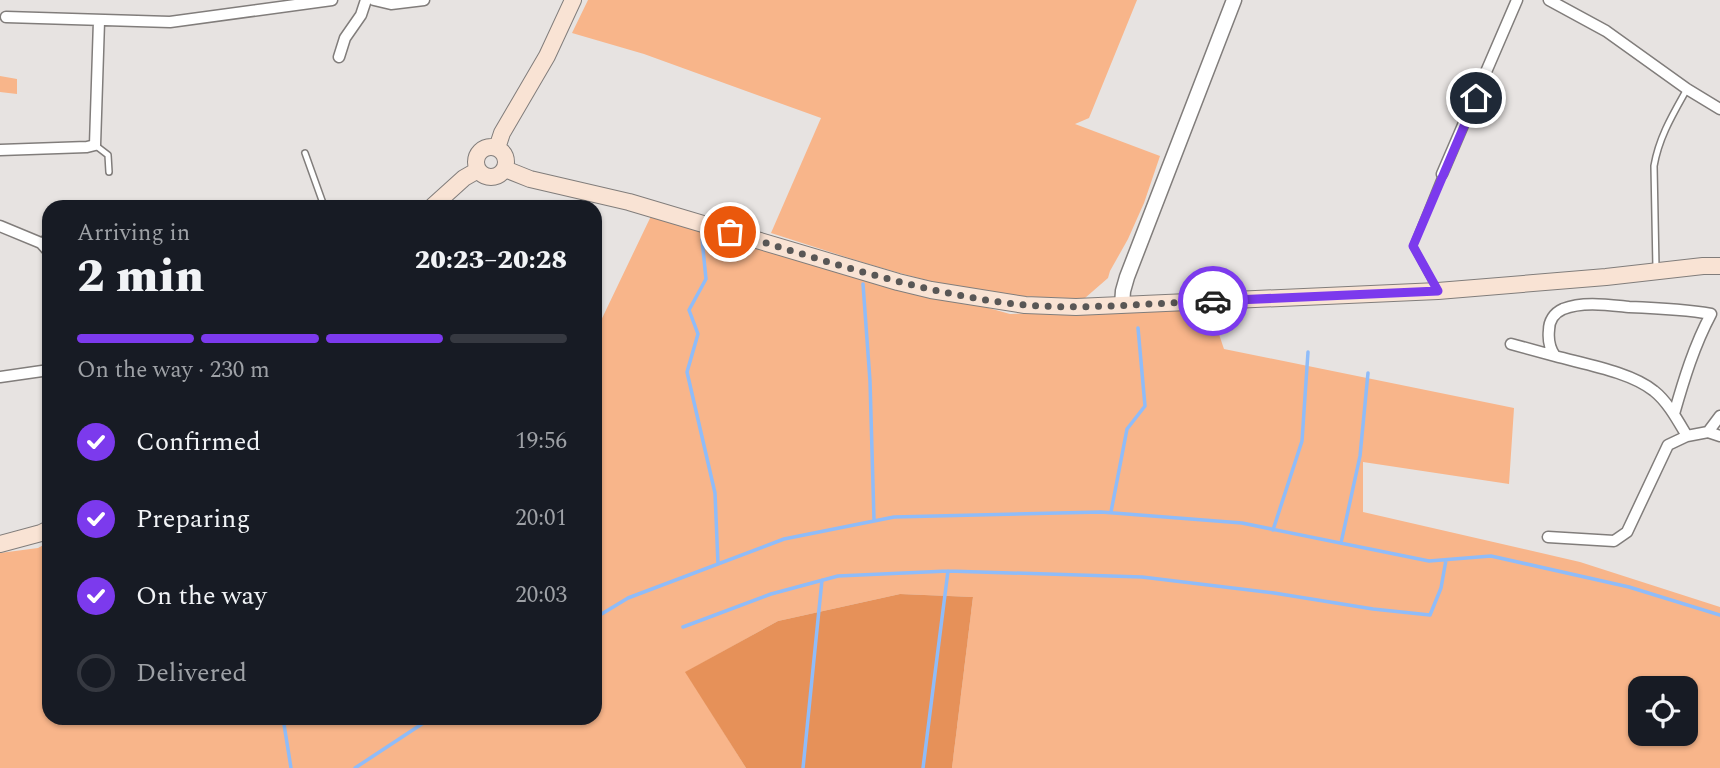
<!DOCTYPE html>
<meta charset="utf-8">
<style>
body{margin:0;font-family:Spectral,serif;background:#20242c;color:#f1f3f6;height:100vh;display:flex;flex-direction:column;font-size:26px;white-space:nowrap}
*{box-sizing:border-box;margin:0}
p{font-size:23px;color:#9ea1a6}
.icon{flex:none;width:38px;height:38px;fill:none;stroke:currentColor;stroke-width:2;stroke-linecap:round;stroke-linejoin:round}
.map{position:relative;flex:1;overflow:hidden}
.details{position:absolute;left:42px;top:200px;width:560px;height:525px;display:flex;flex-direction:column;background:#171b24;border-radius:21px;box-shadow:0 2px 5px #0004}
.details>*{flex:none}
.tools{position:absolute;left:1628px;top:676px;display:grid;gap:14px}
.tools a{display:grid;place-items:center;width:70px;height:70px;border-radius:14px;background:#171b24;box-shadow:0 2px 5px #0004;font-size:35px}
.pin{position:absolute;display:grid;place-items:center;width:60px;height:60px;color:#fff;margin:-30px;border:4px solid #fff;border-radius:50%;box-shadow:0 2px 7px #0007}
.courier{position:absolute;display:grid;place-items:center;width:70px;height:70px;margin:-35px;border:5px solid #7c3aed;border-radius:50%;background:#fff;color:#222;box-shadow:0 2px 9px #0007}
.summary em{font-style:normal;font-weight:800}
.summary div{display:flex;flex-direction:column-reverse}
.summary{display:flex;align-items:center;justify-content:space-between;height:119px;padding:0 35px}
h1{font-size:46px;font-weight:800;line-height:52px}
.bar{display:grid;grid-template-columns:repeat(4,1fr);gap:10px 7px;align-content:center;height:84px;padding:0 35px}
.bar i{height:9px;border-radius:5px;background:#363941}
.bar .active{background:#7c3aed}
.bar p{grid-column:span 4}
ol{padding:0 35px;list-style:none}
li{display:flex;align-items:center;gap:21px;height:77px}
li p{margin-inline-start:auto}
li .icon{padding:7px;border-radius:50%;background:#7c3aed;color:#fff;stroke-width:4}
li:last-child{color:#9ea1a6}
li i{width:38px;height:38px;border:4px solid #363941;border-radius:50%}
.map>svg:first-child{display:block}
.green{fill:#f8b58a;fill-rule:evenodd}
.forest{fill:#e69159}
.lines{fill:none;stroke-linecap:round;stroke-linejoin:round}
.stream{stroke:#8fbcf9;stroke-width:3.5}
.service-casing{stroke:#817d7b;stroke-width:8}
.minor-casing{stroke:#817d7b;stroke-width:13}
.tertiary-casing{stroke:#817d7b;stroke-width:17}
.secondary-casing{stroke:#817d7b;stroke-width:18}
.service{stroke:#fff;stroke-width:5}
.minor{stroke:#fff;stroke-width:10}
.tertiary{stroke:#fff;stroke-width:14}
.secondary{stroke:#f9e3d4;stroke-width:16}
.done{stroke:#595756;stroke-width:7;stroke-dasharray:0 12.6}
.route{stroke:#7c3aed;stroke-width:9}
</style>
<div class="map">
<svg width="1720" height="768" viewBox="0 0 1720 768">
<rect width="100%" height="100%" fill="#e7e3e1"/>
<!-- green -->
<path class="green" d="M588,0h549l-48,118 -14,6 85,32 -16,47 -16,36 -18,32 -2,7 -23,20c-41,0 -83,-2 -123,-10 -65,-13 -128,-35 -191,-55l50,-115 -177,-64 -72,-21z
M0,76l17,3v15l-17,-2z
M652,214l358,100 200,-6 14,41 290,59 -5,76 -146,-22v50l217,50 140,45v161h-768l21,-171 -73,-3 -122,27 -92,51 60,96h-746v-215l38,-5 11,-6v176h546v-385zM1640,688h45v45h-45z"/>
<!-- forest -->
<path class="forest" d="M900,594l73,3 -21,171h-206l-61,-96 93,-51z"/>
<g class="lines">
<!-- stream -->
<path class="stream" d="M702,239l4,40 -17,31 9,24 -11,38 28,121 3,71
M863,284l7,97 4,139
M1111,512l16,-83 18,-23 -7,-78
M1273,530l29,-89 6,-89
M1341,543l19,-87 8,-83
M595,618l33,-20 156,-59 110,-22 207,-5 141,11 187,38 62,-5 138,31 91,28
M683,627l88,-33 67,-18 110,-5 194,6 132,16 99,16 57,6 11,-27 5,-28
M283,718l8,50
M355,768l76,-50
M803,768l19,-188
M923,768l25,-197"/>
<!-- service casing -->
<g class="service-casing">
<path id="service" d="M95,145l13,10 1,17
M305,153l19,53
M41,243l8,-11
M1656,268l-2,-102c5,-29 19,-52 33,-77
M1436,288l-23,-42 29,-72"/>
</g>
<!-- minor casing -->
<g class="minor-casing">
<path id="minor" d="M374,0l17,4 33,-4
M1549,0l57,31 81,58 33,20
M6,17l164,5 162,-22
M339,57l6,-19 16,-23 5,-15
M0,150l87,-3 8,-2 4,-124
M1442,174l75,-174
M0,226l41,17 8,9
M1511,344l44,12
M0,377l49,-7
M1674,414c10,-35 20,-68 37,-100 -27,-5 -54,-6 -82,-7 -20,-2 -46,-6 -66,2 -9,4 -14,12 -14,21 -1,9 1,19 6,26 29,8 76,16 99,35 14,11 24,30 33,45
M1708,432l12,-16
M1548,537l66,4 13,-9 41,-87 19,-9 21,-4 12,4"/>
</g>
<!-- tertiary casing -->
<g class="tertiary-casing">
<path id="tertiary" d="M1122,305l1,-14 4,-14 107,-277"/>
</g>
<!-- secondary casing -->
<g class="secondary-casing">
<path id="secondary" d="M476 162a15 15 0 1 1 30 0a15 15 0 1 1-30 0Z
M497,148l5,-15 45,-77 26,-56
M505,169l25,10 99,23 269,80 33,8 94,15 51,2 362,-16 168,-14 97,-11h17
M433,206l31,-28 14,-8
M0,544l41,-11 8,-4"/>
</g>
<!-- service -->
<use href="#service" class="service"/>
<!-- minor -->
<use href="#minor" class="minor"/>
<!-- tertiary -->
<use href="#tertiary" class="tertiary"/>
<!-- secondary -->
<use href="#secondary" class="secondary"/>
</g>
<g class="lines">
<!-- done -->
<path class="done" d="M730,232c97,29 194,63 295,73 62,5 126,-2 188,-4"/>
<!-- route -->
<path class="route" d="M1213,301l225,-10 -25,-45 63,-148"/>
</g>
</svg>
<div class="tools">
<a><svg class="icon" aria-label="locate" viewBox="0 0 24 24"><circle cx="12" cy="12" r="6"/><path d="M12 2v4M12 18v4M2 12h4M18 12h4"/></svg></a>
</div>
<div class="pin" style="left:730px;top:232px;background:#ea580c"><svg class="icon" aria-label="bag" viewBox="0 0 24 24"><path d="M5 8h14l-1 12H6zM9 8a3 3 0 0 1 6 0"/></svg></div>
<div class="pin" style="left:1476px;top:98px;background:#1f2937"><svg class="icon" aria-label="home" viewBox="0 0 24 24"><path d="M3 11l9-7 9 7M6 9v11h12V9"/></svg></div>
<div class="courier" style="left:1213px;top:301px"><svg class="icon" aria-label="car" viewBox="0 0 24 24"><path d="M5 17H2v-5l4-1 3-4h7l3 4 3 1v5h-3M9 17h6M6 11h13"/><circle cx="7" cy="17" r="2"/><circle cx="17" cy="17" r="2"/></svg></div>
<section class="details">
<div class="summary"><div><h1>2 min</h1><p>Arriving in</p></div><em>20:23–20:28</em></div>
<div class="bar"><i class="active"></i><i class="active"></i><i class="active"></i><i></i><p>On the way · 230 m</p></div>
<ol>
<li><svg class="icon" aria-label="check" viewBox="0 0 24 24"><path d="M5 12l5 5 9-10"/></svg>Confirmed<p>19:56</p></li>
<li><svg class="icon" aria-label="check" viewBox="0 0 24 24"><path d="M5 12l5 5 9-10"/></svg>Preparing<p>20:01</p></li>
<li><svg class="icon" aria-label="check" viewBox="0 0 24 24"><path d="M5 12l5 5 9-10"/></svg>On the way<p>20:03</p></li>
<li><i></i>Delivered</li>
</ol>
</section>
</div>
